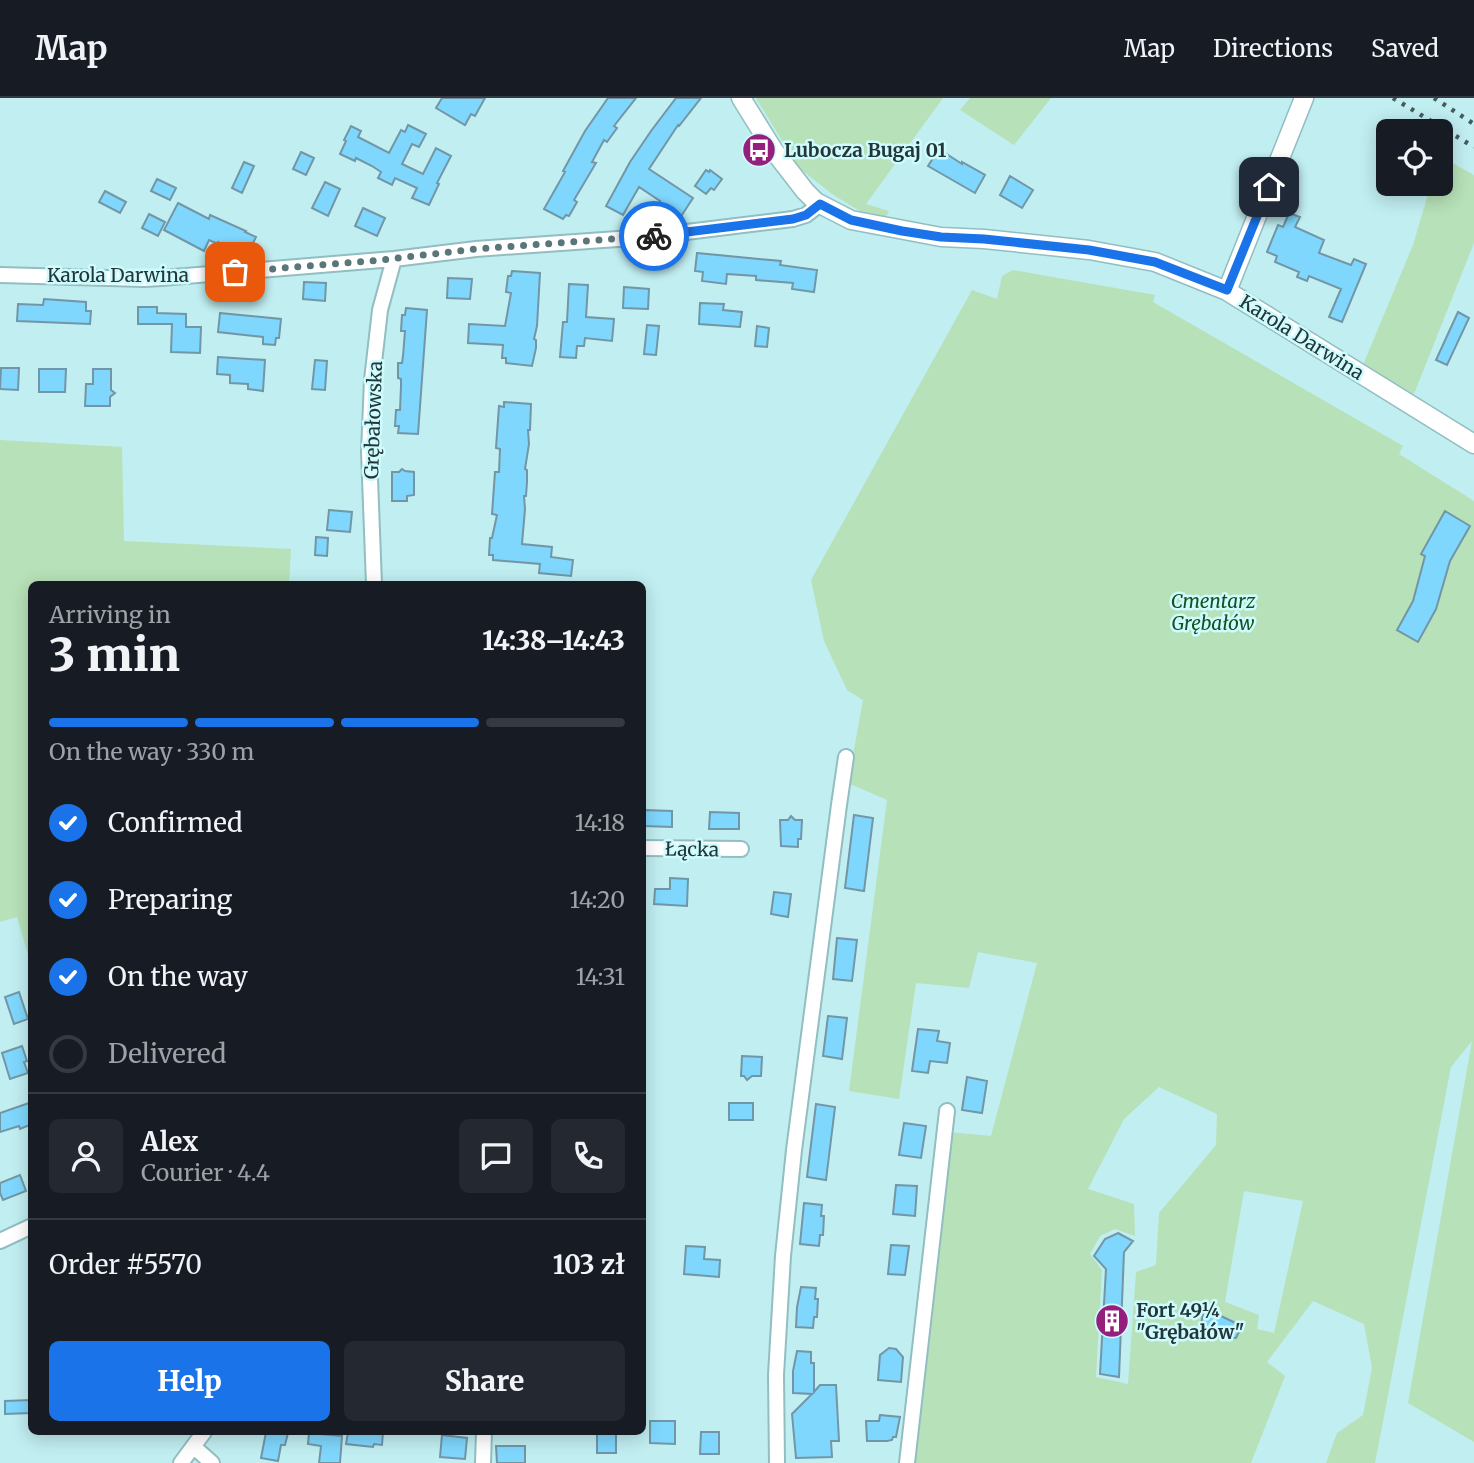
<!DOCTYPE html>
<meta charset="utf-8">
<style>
body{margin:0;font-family:Merriweather,serif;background:#242831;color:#f1f3f6;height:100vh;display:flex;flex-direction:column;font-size:26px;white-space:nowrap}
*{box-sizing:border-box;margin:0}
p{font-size:23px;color:#9ea1a6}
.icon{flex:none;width:38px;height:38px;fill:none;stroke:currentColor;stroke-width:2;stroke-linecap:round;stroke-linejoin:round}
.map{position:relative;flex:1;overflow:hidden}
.sheet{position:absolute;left:28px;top:483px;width:618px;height:854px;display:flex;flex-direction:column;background:#171b24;border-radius:10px;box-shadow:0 4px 18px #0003}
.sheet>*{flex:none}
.controls{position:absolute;left:1376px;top:21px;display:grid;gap:14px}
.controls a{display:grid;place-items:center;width:77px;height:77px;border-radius:10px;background:#171b24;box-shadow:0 4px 18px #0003;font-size:35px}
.pin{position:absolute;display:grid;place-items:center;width:60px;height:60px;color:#fff;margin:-30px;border-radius:14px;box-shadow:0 4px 10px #0006}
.courier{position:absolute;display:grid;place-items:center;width:70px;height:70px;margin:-35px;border:5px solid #1a73e8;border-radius:50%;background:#fff;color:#222;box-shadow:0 2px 9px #0007}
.overview em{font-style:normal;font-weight:800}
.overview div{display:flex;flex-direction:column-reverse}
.overview{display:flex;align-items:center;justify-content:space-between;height:119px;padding:0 21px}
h1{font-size:46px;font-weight:800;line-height:52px}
.bar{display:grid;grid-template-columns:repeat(4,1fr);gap:10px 7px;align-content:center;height:84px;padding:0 21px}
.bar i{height:9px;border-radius:5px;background:#363941}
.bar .current{background:#1a73e8}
.bar p{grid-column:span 4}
.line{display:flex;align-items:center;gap:18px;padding:0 21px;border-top:2px solid #363941}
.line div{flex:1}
.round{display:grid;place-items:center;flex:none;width:74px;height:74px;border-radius:10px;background:#242831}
ol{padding:0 21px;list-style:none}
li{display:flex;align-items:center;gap:21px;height:77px}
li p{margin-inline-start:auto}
li .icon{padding:7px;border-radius:50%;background:#1a73e8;color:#fff;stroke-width:4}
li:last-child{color:#9ea1a6}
li i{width:38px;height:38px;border:4px solid #363941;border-radius:50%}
.action{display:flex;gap:14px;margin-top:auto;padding:14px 21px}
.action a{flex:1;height:80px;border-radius:10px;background:#1a73e8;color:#fff;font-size:28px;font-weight:800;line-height:80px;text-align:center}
.action a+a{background:#242831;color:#f1f3f6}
header{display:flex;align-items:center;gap:42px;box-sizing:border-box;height:98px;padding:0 35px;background:#171b24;border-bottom:2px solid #363941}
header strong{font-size:33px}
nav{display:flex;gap:38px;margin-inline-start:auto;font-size:24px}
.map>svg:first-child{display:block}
.green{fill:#b7e1b8;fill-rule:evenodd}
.building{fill:#7fd7fd;stroke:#7296a6;stroke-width:2}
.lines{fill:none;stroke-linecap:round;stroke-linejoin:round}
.minor-casing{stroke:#92bec1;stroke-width:18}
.tertiary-casing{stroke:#92bec1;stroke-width:21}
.minor{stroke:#fff;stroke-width:14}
.tertiary{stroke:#fff;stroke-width:18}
.rail{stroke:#445c5e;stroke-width:4.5;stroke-dasharray:3.5 7;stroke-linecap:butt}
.done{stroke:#5a7678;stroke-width:7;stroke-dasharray:0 12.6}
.route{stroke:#1a73e8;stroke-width:9}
.labels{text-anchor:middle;stroke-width:5;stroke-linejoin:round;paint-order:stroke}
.poi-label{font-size:19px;font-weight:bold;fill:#233537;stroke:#cefbfe;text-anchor:start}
.street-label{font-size:19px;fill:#233537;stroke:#cefbfe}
.park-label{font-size:19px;font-style:italic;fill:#13521e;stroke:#cefbfe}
</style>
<header>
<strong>Map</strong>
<nav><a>Map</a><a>Directions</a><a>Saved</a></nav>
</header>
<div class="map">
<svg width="1474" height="1365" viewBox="0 0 1474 1365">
<rect width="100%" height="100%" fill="#c1eef1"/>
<!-- green -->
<path class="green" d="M756,0h187l-77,106 23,7 -3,6 -23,-4 -31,-19 -34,-27z
M970,0h81l-37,47 -54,-35z
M1440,58l34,19v68l-60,151 -51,-29 50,-120 18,-61h9z
M1013,172l142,25 -2,7 250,144 -4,8 75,47v941l-66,-39 64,-362 -21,26 -76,396h-49l11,-30 26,-18 9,-47 -8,-44 -51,-23 -46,61 18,14 -34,87h-341l38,-331 43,4 46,-173 -59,-11 -9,36 -53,-5 -17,116 -50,-8 38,-291 -39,-17 15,-83 -16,-10 -23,-49 -13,-61 161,-290 25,9 5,-23zM1159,989l58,27 -1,31 -57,68 -3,52 -20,7 -8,112 -32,-7 6,-107 -12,-16 10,-18 15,-7 20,7 -1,-32 -46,-15 36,-70zM1244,1093l59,10 -29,132 -17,-4 2,-14 -34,-13z
M0,342l122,7 2,94 167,8 -2,35h-257l-1,381 -14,-48 -17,5z"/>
<!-- building -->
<path class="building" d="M442,0h43l-10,18 -4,-2 -6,11 -29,-17z
M608,0h28l-22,28 3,2 -10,14 -3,-2 -12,22 4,1 -22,37 3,2 -8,14 -3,-1 -3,4 -19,-10 21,-37 -2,-1 22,-40z
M676,0h25l-22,28 -1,-1 -29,44 44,29 -15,23 -22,-14 4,-6 -21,-14 -16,28 -17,-9 24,-44 21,-31z
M408,27l18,9 -7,13 -7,-3 -10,20 21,10 13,-26 15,8 -14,27 2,1 -10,21 -17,-7 5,-10 -22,-10 -3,7 -14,-7 3,-6 -9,-6 -16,-8 -1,3 -15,-7 6,-13 -2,-1 7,-14 10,5 -3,6 31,16 12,-23 4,2z
M939,51l23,15v-2l23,13 -10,18 -47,-27z
M301,54l13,6 -8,17 -13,-6z
M244,64l10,4 -12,27 -10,-5z
M706,72l3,2 1,-2 12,9 -8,11 -3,-2 -5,6 -11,-8z
M1010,78l23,14 -11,18 -22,-13z
M157,81l19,9 -6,12 -19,-9z
M325,84l15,7 -12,27 -16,-8z
M105,93l21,11 -6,11 -21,-11z
M178,105l31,16 1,-4 36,16 -1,1 11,5 -8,16 -2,2 -28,-13v2l-9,-4 -5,11 -40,-21z
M363,110l22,10 -8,18 -22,-10z
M1289,115l11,4 -5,10 29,13 -5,13 32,12 3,-6 12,5 -24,58 -13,-5 12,-28 -32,-13 -2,5 -10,-4 2,-5 -24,-10 2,-6 -10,-4 11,-27 5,2z
M149,116l16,8 -7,14 -16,-8z
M697,155l84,8 -1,4 37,5 -3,22 -22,-3 1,-6 -37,-3v-4l-29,-2 -1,10 -24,-3 1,-9 -8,-1z
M512,173l28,2 -3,53 -3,13 2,1v8l-4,18 -26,-3v-5h-4l1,-13 -35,-2 1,-19 36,2 6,-33 -5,-1 2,-16h3z
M448,180l24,1 -2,20 -23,-1z
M304,184l22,1 -1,18 -22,-2z
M569,186l19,1 -2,32 28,2 -2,22 -27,-3 -1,8h-7l-1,12 -16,-1 3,-35h4z
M624,189l25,2 -1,20 -25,-1z
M44,201l42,3v9h5l-1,13 -73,-3 1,-17 25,1z
M700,205l24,1 -1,6 19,2 -2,15 -41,-3z
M138,209h19v6l29,1v13h15l-1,26 -29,-1 1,-28h-34z
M406,210l21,2 -9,124 -20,-1 1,-7h-4l1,-16h4l1,-24v-7l-3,-1v-15h4l1,-7 2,-25h-4l1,-16h3z
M1458,214l11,6 -22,47 -11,-5z
M220,215l61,6 -2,19h-3l-1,7 -12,-1v-7l-45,-5z
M647,227l12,1 -3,29 -12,-1z
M757,228l12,2 -2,19 -12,-1z
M218,259l47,3 -2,31 -15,-2v-5l-18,-1v-8l-13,-1z
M315,262l12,1 -2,29 -13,-1z
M1,270h18l-1,22 -18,-1z
M39,271h27l-1,23h-26z
M93,271h18v21l4,3 -5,4v9h-25l1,-22h7z
M504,304l27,2 -1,26h-2l1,14 -4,25 2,1v12l-1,14h-2l1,13 -3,35 30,3 -1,10 22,3 -2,16 -32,-3 1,-9 -47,-4v-5h-4l1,-17h2l5,-23 -5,-1 3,-42h4l1,-23 -4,-1 3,-42 5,1z
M402,371l3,2 9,1v23l-7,1v5h-15v-29h7z
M329,412l23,2 -2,20 -23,-2z
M1445,413l25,15 -20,35 -14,48 -18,33 -21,-12 16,-29 12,-45 -4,-2z
M316,439l12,1 -1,18 -12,-1z
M644,712l28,1v16l-28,-1z
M710,714l29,1v16h-30z
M854,717l19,3 -9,73 -19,-3z
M791,718l4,4h7l-1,19h-3v8l-17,-1 -1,-26h8z
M670,780l18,1 -1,27 -33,-2 1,-15h15z
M774,794l17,2 -3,23 -17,-3z
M837,840l20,2 -5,41 -19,-2z
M19,894l9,27 -14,5 -9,-27z
M828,918l19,2 -5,41 -19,-3z
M918,931l21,2 -2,10 13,2 -3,20 -17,-2 -2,12 -16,-2z
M22,948l5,15 -3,1 4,11 -18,6 -8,-26z
M742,958l20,1 -1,19h-9l-5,4 -3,-4h-3z
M967,979l20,4 -5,32 -20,-3z
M32,1004v22l-12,5 -1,-3 -19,6v-19z
M729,1005h24v17h-24z
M816,1006l19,3 -9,73 -19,-3z
M904,1025l22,3 -5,32 -22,-3z
M20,1077l6,16 -23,9 -3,-7v-10z
M896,1087l21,1 -2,30 -22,-2z
M804,1105l18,2 -1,11h3l-1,19h-3l-1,11 -19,-2z
M1118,1135l15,8 -9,11 -5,125 -19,-3 6,-105 -12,-13 11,-17z
M891,1147l18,1 -4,29 -17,-1z
M686,1148l19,1 -1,12 16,1 -1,17 -35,-3z
M801,1189l15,1 -1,11h3l-1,18h-3l-1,11 -17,-1 1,-20z
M1204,1210l38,18 -6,12 -37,-3z
M889,1250l7,1 7,8 -2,25 -23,-2 2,-25z
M797,1253l14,1v11h3v29l6,-7h16l3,56h-8l1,16 -36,1 -4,-44 20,-20 -19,-1v-22z
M31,1302v13l-26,1v-13z
M880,1317l20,2 -4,20h-3l-1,3 -5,1h-20l-1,-20h13z
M650,1323h25v23l-25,-1z
M266,1334l22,1 -3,12h-4l-3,16 -17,-3z
M348,1334h35l-1,13 -8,-1 -1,3 -27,-3z
M701,1334h18v22h-19z
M309,1335l33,3 -2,27h-21l2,-17 -13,-2z
M597,1335l19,1v19h-19z
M442,1337l25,3 -2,21 -25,-2z
M496,1348h29v17h-28z"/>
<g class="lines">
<!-- minor casing -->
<g class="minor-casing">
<path id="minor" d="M0,177l144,4 17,-1 233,-19 82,-10 170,-12 147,-18 13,-4 14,-11
M374,486l-5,-132 3,-72 8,-70 14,-51
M642,750l99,1
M0,1143l32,-15
M194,1349l18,16
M181,1365l23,-31
M483,1365l1,-31
M777,1365l-1,-88 7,-119 11,-106 45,-345 7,-48
M907,1365l40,-352"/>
</g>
<!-- tertiary casing -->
<g class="tertiary-casing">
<path id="tertiary" d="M741,0l33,53 31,40 11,11 35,18 90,17 43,2 105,11 66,12 72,29 247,153
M1227,193l77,-193"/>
</g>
<!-- minor -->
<use href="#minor" class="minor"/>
<!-- tertiary -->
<use href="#tertiary" class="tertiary"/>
<!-- rail -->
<path class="rail" d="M1393,0l81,49
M1434,0l40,26"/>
</g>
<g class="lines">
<!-- done -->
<path class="done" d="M235,174l146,-12 95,-11 178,-13"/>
<!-- route -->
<path class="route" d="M654,138l139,-17 13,-4 14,-11 31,16 51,11 39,6 43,2 105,11 66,12 72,28 42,-103"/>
</g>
<!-- icons -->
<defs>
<g id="bus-disc" transform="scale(1.75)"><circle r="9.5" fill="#951f7d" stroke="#cefbfe"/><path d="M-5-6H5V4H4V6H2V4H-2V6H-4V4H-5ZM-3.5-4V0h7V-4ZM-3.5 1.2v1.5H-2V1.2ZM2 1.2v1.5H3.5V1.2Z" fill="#fff"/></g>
<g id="building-disc" transform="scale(1.75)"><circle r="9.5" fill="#951f7d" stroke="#cefbfe"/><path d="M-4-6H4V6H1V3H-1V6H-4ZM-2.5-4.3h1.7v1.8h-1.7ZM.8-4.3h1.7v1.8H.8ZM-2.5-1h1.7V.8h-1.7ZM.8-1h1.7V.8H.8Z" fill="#fff"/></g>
</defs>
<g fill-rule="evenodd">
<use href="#bus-disc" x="759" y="52"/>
<use href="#building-disc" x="1112" y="1223"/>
</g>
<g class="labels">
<!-- poi labels -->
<g class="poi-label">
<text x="784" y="59">Lubocza Bugaj 01</text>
<text x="1136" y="1219">Fort 49¼<tspan x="1136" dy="22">"Grębałów"</tspan></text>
</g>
<!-- street labels -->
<g class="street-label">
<text x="118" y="184">Karola Darwina</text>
<text transform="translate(1302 239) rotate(32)" y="7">Karola Darwina</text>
<text transform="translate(373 322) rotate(-88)" y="7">Grębałowska</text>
<text transform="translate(692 751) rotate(1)" y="7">Łącka</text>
</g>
<!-- park labels -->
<g class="park-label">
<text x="1213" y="510">Cmentarz<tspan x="1213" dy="22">Grębałów</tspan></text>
</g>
</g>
</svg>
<div class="controls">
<a><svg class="icon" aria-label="locate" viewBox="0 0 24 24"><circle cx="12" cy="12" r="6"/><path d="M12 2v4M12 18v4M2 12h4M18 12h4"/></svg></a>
</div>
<div class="pin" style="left:235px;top:174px;background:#ea580c"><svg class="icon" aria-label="bag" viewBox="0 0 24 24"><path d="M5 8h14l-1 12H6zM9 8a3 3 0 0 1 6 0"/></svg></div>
<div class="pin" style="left:1269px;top:89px;background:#1f2937"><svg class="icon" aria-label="home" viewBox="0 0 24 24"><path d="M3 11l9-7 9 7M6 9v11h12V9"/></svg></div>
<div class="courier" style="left:654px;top:138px"><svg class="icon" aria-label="bike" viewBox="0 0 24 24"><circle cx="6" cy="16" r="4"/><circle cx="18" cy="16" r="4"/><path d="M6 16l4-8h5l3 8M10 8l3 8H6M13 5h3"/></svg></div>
<section class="sheet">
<div class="overview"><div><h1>3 min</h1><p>Arriving in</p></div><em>14:38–14:43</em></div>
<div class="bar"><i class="current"></i><i class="current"></i><i class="current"></i><i></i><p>On the way · 330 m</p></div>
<ol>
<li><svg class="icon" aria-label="check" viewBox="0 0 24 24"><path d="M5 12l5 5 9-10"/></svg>Confirmed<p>14:18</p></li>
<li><svg class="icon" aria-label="check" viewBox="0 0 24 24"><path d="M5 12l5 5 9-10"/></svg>Preparing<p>14:20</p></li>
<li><svg class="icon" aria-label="check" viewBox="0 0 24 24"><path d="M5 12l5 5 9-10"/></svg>On the way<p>14:31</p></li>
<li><i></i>Delivered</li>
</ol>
<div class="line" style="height:126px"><a class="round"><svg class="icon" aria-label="person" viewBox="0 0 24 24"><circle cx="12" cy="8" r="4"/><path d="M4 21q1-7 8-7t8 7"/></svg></a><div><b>Alex</b><p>Courier · 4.4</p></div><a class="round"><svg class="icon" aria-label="chat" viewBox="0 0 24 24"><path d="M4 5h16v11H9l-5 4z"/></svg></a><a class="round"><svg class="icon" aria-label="phone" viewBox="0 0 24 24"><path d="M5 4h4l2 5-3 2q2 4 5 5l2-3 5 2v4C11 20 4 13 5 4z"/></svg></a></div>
<div class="line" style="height:91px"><div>Order #5570</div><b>103 zł</b></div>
<div class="action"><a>Help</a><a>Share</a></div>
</section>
</div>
